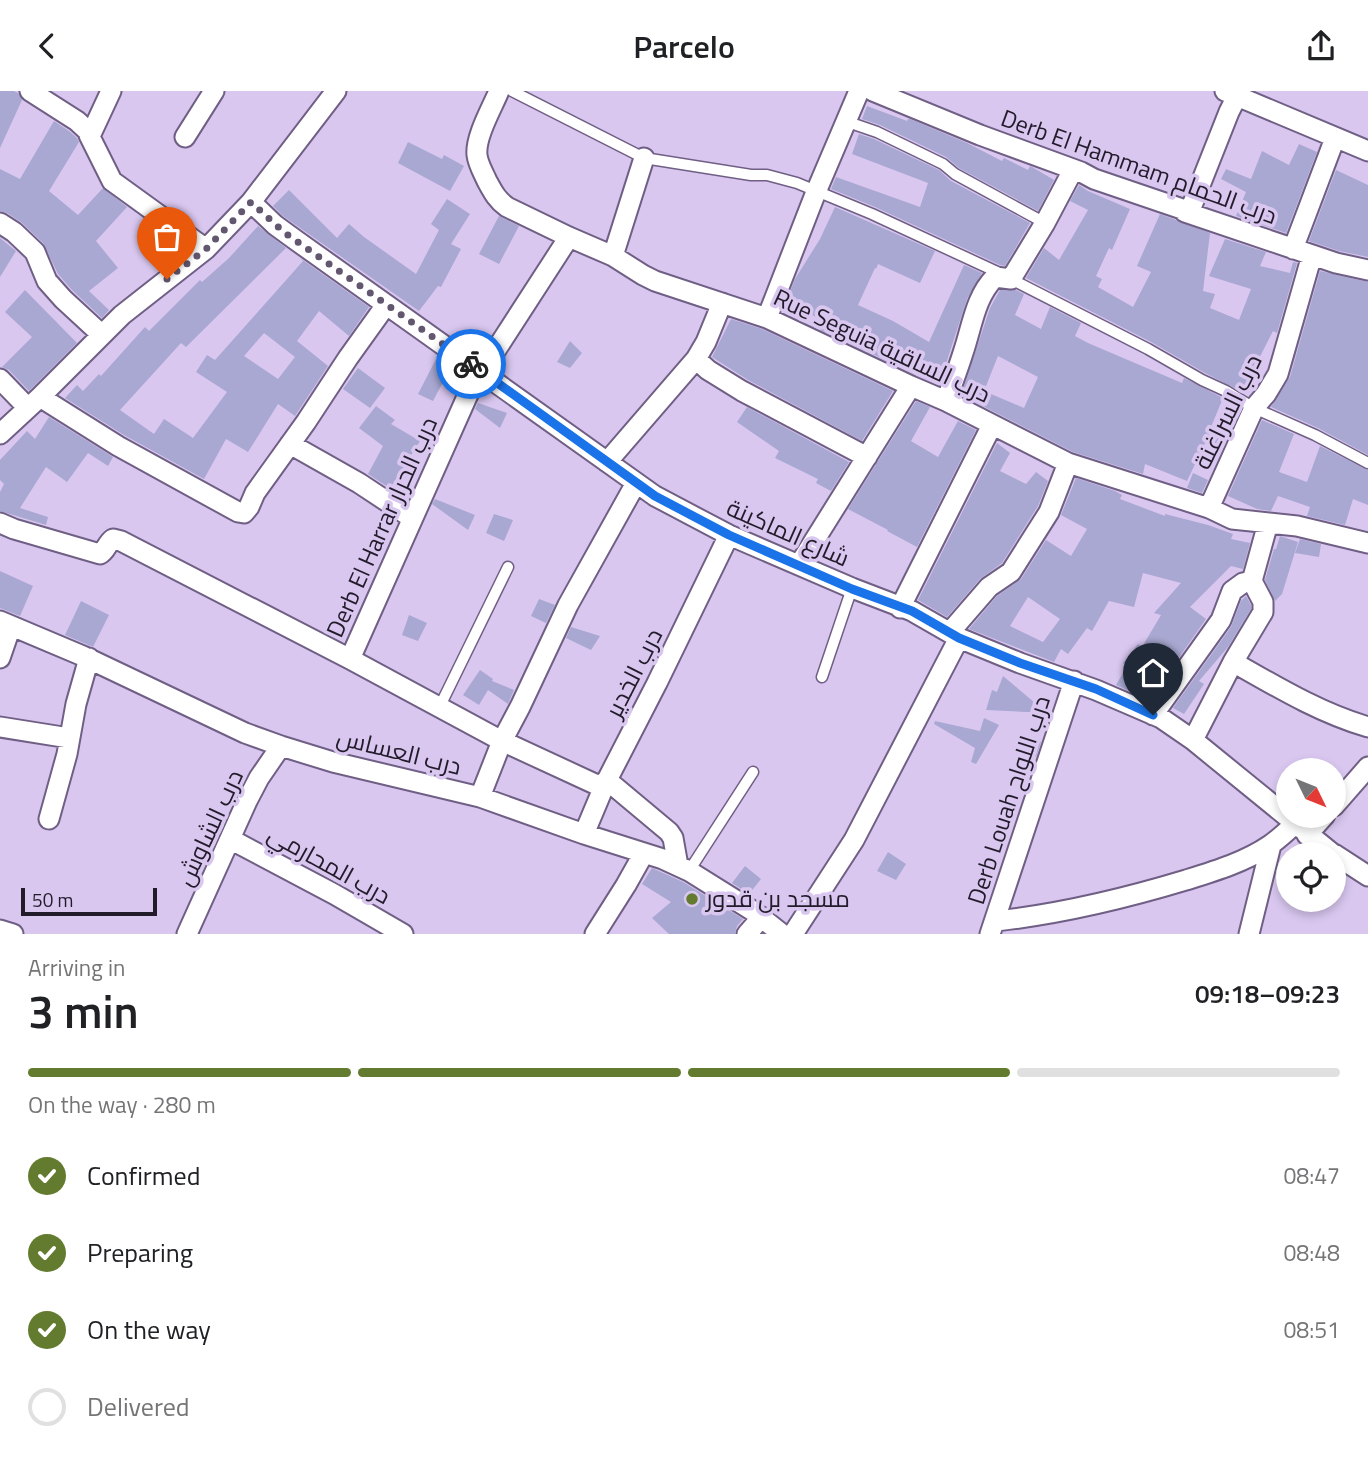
<!DOCTYPE html>
<meta charset="utf-8">
<style>
body{margin:0;font-family:"Titillium Web",Cairo,sans-serif;background:#f2f2f2;color:#202124;height:100vh;display:flex;flex-direction:column;font-size:26px;white-space:nowrap}
*{box-sizing:border-box;margin:0}
p{font-size:23px;color:#757577}
.icon{flex:none;width:38px;height:38px;fill:none;stroke:currentColor;stroke-width:2;stroke-linecap:round;stroke-linejoin:round}
.map{position:relative;height:843px;overflow:hidden}
.panel{display:flex;flex-direction:column;background:#fff;flex:1}
.panel>*{flex:none}
.needle{width:46px;rotate:133deg}
.controls{position:absolute;left:1276px;top:667px;display:grid;gap:14px}
.controls a{display:grid;place-items:center;width:70px;height:70px;border-radius:50%;background:#fff;box-shadow:0 4px 10px #0003;font-size:35px}
.scale{position:absolute;left:21px;bottom:18px;width:136px;box-sizing:border-box;padding-left:7px;border:4px solid #221b2a;border-top:0;font-size:19px;line-height:24px;white-space:nowrap;color:#221b2a;-webkit-text-stroke:5px #d9c7f0;paint-order:stroke}
.pin{position:absolute;display:grid;place-items:center;width:60px;height:60px;color:#fff;margin:-72px -30px;border-radius:50% 50% 50% 0;rotate:-45deg;box-shadow:0 0 7px #0007}
.pin .icon{rotate:45deg}
.courier{position:absolute;display:grid;place-items:center;width:70px;height:70px;margin:-35px;border:5px solid #1a73e8;border-radius:50%;background:#fff;color:#222;box-shadow:0 2px 9px #0007}
.summary em{font-style:normal;font-weight:600}
.summary div{display:flex;flex-direction:column-reverse}
.summary{display:flex;align-items:center;justify-content:space-between;height:119px;padding:0 28px}
h1{font-size:46px;font-weight:600;line-height:52px}
.bar{display:grid;grid-template-columns:repeat(4,1fr);gap:10px 7px;align-content:center;height:84px;padding:0 28px}
.bar i{height:9px;border-radius:5px;background:#e0e0e0}
.bar .current{background:#627b2e}
.bar p{grid-column:span 4}
ol{padding:0 28px;list-style:none}
li{display:flex;align-items:center;gap:21px;height:77px}
li p{margin-inline-start:auto}
li .icon{padding:7px;border-radius:50%;background:#627b2e;color:#fff;stroke-width:4}
li:last-child{color:#757577}
li i{width:38px;height:38px;border:4px solid #e0e0e0;border-radius:50%}
header{display:flex;justify-content:space-between;align-items:center;height:91px;padding:0 28px;background:#fff;font-size:32px;font-weight:600}
.map>svg:first-child{display:block}
.building{fill:#a9a8d2;fill-rule:evenodd}
.lines{fill:none;stroke-linecap:round;stroke-linejoin:round}
.lane-casing{stroke:#705f84;stroke-width:13}
.street-casing{stroke:#705f84;stroke-width:23}
.lane{stroke:#fff;stroke-width:10}
.street{stroke:#fff;stroke-width:19}
.done{stroke:#62576f;stroke-width:7;stroke-dasharray:0 12.6}
.route{stroke:#1a73e8;stroke-width:9}
.poi-dot{fill:#627b2e;stroke:#d9c7f0;stroke-width:2.5}
.labels{text-anchor:middle;stroke-width:7;stroke-linejoin:round;paint-order:stroke}
.street-label{font-size:24px;fill:#221b2a;stroke:#d9c7f0}
.poi-label{font-size:24px;fill:#221b2a;stroke:#d9c7f0;text-anchor:start}
</style>
<header><svg class="icon" aria-label="back" viewBox="0 0 24 24"><path d="M15 5l-7 7 7 7"/></svg>Parcelo<svg class="icon" aria-label="share" viewBox="0 0 24 24"><path d="M12 15V3M7 8l5-5 5 5M5 13v7h14v-7"/></svg></header>
<div class="map">
<svg width="1368" height="843" viewBox="0 0 1368 843">
<rect width="100%" height="100%" fill="#d9c7f0"/>
<!-- building -->
<path class="building" d="M0,0h14l4,2 4,7 -22,48z
M867,15l40,15 1,-2h2l57,24 35,18 2,-3 24,12 2,-4 2,1 22,13 -16,31 -79,-43 -13,-11 -66,-32 -18,-6z
M54,30l15,10 8,7 2,4 -30,49 29,24 25,-27 24,19 -31,34 22,27 -29,23 20,19 -7,8 -30,-28 -14,-16 -15,-31 -22,-21 -14,-9 -7,-2v-42l20,10z
M859,43l15,5 65,31 12,11 79,42 -25,43 -5,-1 -125,-58 -44,-18 5,-12 84,30 8,-24 -76,-29z
M408,51l34,17 2,-4 20,11 -14,25 -52,-28z
M1299,53l18,8 -31,81 -50,-17 10,-24 -25,-13 5,-10 25,10 11,-28 27,14z
M1336,79l32,15v72l-29,-6 -30,-10z
M1079,94l9,6 42,18 -18,41 -3,-2 -13,28 6,3 -4,8 35,20 18,-35 -14,-6 23,-52 50,19 -7,58 12,3 -5,14 29,12 12,-31 -42,-13 16,-37 41,13 -6,14 30,7 3,-11 4,1 -20,70 -4,-2 -31,61 -37,-19 -54,-31 -125,-64 18,-30 15,12 29,-50 -18,-9z
M289,99l48,48 12,-14 15,13 52,37 23,-44 -8,-6 16,-25 23,15 -19,30 10,5 -20,38 -3,-1 -19,25 -136,-95 -10,-10z
M835,116l100,44 -15,32 -42,-19 -2,5 -1,-1 -17,37 35,16 36,21 35,-77 18,8 -15,26 -28,86 -127,-59 4,-9 -30,-15 9,-23 25,-40z
M499,125l20,10 -20,38 -20,-10z
M258,135l28,22 -100,99 -5,-4 -61,67 34,24 10,-15 29,19 34,-46 -31,-20 11,-17 8,5 88,-99 -3,-3 69,49 -20,29 -30,-25 -22,30 31,25 -33,50 -17,-12 -30,48 -22,-13 -22,40 -80,-44 -59,-37 12,-13 6,6 16,-17 2,2 44,-49 4,4 51,-51 2,2 27,-24zM264,242l31,24 -17,22 -34,-23z
M0,147l16,13 -16,26z
M1320,180l48,11v173l-50,-27 -47,-21 19,-30z
M25,199l52,53 -48,48 -20,-21 -7,-3 30,-30 -27,-25z
M1000,199h16l8,4 -9,21 26,14 9,-22 31,16 -6,13 13,7 94,40 2,-5 39,20 -12,29 13,2 -9,19 -10,-5 -18,38 -42,-17 -2,10 -70,-22 -112,-57 29,-87zM998,265l40,21 -14,31 -40,-17z
M731,228l31,10 131,62 -31,50 -114,-61 -36,-23z
M570,250l12,12 -12,15 -13,-6z
M436,268l15,8 -18,34 -15,-7z
M358,277l27,20 -15,20 -27,-19z
M916,310l14,6 -19,34 27,16 20,-36 18,9 -59,117 -30,-16 1,-1 -40,-21z
M478,312l29,10 -7,15 -25,-19z
M376,315l19,14 -4,4 29,17 -18,29 6,3 -11,20 -29,-19 15,-28 -24,-18z
M747,316l102,55 -18,29 -15,-8 2,-4 -43,-21 4,-7 -42,-29z
M49,326l64,40 -5,9 -20,-13 -21,29 -21,-15 -26,41 28,9 -2,8 -46,-14v-19l4,-8 -4,-4v-20l27,-29 8,8z
M1262,329l32,14 -15,38 28,10 13,-36 48,24v35l-15,-6 -8,26 -38,-9 3,-9 -32,-11 -7,15 -14,-2 -29,-13z
M997,352l13,10 -10,18 26,13 10,-12 12,9 -10,25 -36,57 -22,16 -33,38 -29,-17z
M1193,382l15,7 -6,13 -15,-5z
M1076,387l39,13 7,4 -2,4 45,17v-2l43,11 25,9 -2,5 19,4 -7,26 -12,-3 -41,41 16,12 -57,81 -33,-15 11,-19 -4,-3 15,-19 4,3 19,-32 -7,-2 27,-30 -38,-10 -9,34 -25,-6 -17,30 -5,-3 -19,26 -7,-5 -7,13 -85,-33 28,-33 24,-17 25,-39 25,16 16,-27 -26,-14zM1028,506l32,22 -17,23 -33,-16z
M435,408l40,16 -7,15 -36,-26z
M494,423l19,6 -9,21 -18,-8z
M1280,445l18,6 -16,52 -7,7 -10,-21 9,-31h2z
M1300,448l21,5 -2,13 -24,-4z
M0,480l33,15 -13,30 -20,-8z
M1246,505l5,9v4l-23,38 -29,34 5,3 -20,30 -11,-6 58,-81 10,-26z
M539,508l16,6 -9,18 -15,-7z
M81,510l28,14 -16,32 -28,-12z
M409,524l18,8 -9,18 -16,-6z
M571,536l29,9 -9,14 -25,-12z
M480,579l13,9 -1,2 22,9 -6,14 -20,-14 -9,15 -16,-10z
M1003,585l44,37 -61,-3 6,-20 5,2z
M984,627l15,7 -23,39 -5,-2 4,-14 -41,-24 1,-3 45,10z
M1030,647l11,4 -5,15 -13,-4z
M888,761l18,12 -10,16 -19,-9z
M745,775l16,13 -12,15 -17,-11z
M652,777l31,14 60,37 -6,7 -2,8h-66l-17,-16 19,-16 -29,-18z"/>
<g class="lines">
<!-- lane casing -->
<g class="lane-casing">
<path id="lane" d="M512,0l132,67 107,17h16l30,8 75,31 123,57 153,78 54,31 24,11 28,17 61,27 53,28
M845,30l32,11 66,32 12,10 90,49
M822,586l30,-89
M439,617l69,-141
M689,780l64,-99"/>
</g>
<!-- street casing -->
<g class="street-casing">
<path id="street" d="M30,0l47,30 14,13 -2,1 23,46 94,68
M499,0c-7,17 -24,46 -22,64 1,9 6,17 10,26 6,11 10,19 20,26l62,30 44,19 30,19 12,6 112,37 144,68 35,15 122,62 141,45 23,11 65,7 71,17
M873,0l107,44 101,37 13,7 91,31v2l151,51 32,7
M1225,0l143,60
M91,43l20,-43
M185,46l29,-46
M251,111l24,23 22,16 358,255 74,39 123,53 60,23 47,27 61,25 76,27 65,28 32,22 140,114
M1185,119l6,-2 38,-96 8,-16
M0,132l14,9 21,20 12,29 16,18 39,36
M1293,158l42,-111
M613,165l31,-98
M767,227l49,-126 43,-101
M696,268l12,11 34,21 125,66
M0,288l28,29
M40,306l78,49 120,66 6,1 5,-6 6,-14 51,-71 42,-64 38,-53
M946,310c6,-16 12,-32 17,-48 9,-26 12,-56 32,-76l16,2 34,-56 28,-53
M0,343l40,-37 82,-82 84,-66 45,-47 85,-111
M290,353l69,39 53,35
M607,371l89,-103 10,-17 16,-39
M1209,417l45,-100 12,-14 12,-20 34,-119
M0,432l14,6 86,25c6,-3 7,-11 13,-15l8,2 229,118 152,82 93,43 19,2 55,46 4,6 5,28
M799,474l112,-179
M900,517l92,-183
M0,530l83,35 162,77 36,13 52,16 147,35 104,37 79,25 26,12 64,40 29,23
M950,541l39,-45 22,-15 38,-60 19,-49
M0,567l11,-32
M350,568l120,-269 99,-153
M1233,571c44,25 87,51 135,65
M1153,624l68,-95 11,-29 11,-8 9,-2
M0,636l69,11
M1193,649l40,-78 30,-50v-10l-11,-21 16,-58
M480,706l22,-56 18,-34 48,-102 68,-122
M1334,715l34,-39
M49,728l18,-65 9,-50 13,-46
M584,743l21,-50 52,-101 72,-148
M1307,744l18,-20
M230,748l104,55 69,40
M1334,763l34,22
M996,830c64,-7 127,-22 190,-41 29,-9 59,-18 84,-35 9,-6 17,-14 25,-21
M0,839l13,4
M187,843l60,-133 12,-23 22,-32
M595,843l31,-49 18,-32
M747,843l15,-17
M793,843l61,-94 105,-202
M990,843l84,-253
M1249,843l22,-89"/>
</g>
<!-- lane -->
<use href="#lane" class="lane"/>
<!-- street -->
<use href="#street" class="street"/>
</g>
<g class="lines">
<!-- done -->
<path class="done" d="M167,188l39,-30 45,-47 34,31 186,131"/>
<!-- route -->
<path class="route" d="M471,273l184,132 74,39 123,54 60,22 47,27 61,25 76,26 57,26"/>
</g>
<!-- markers -->
<circle class="poi-dot" cx="692" cy="808" r="7"/>
<g class="labels">
<!-- street labels -->
<g class="street-label">
<text transform="translate(1139 76) rotate(20)" y="8">Derb El Hammam درب الحمام</text>
<text transform="translate(882 255) rotate(25)" y="8">Rue Seguia درب الساقية</text>
<text transform="translate(1228 321) rotate(-64)" y="8">درب السراغنة</text>
<text transform="translate(382 436) rotate(-66)" y="8">Derb El Harrar درب الحرار</text>
<text transform="translate(788 442) rotate(24)" y="8">شارع الماكينة</text>
<text transform="translate(634 582) rotate(-63)" y="8">درب الخدير</text>
<text transform="translate(399 661) rotate(14)" y="8">درب العساس</text>
<text transform="translate(1009 709) rotate(-72)" y="8">Derb Louah درب اللواح</text>
<text transform="translate(210 737) rotate(-65)" y="8">درب الشاوش</text>
<text transform="translate(329 774) rotate(29)" y="8">درب المحارمي</text>
</g>
<!-- poi labels -->
<g class="poi-label">
<text x="706" y="816">مسجد بن قدور</text>
</g>
</g>
</svg>
<div class="controls">
<a><svg class="needle" viewBox="-14 -14 28 28"><path d="M0-13l5 13h-10z" fill="#e53935"/><path d="M0 13l5-13h-10z" fill="#757577"/></svg></a>
<a><svg class="icon" aria-label="locate" viewBox="0 0 24 24"><circle cx="12" cy="12" r="6"/><path d="M12 2v4M12 18v4M2 12h4M18 12h4"/></svg></a>
</div>
<div class="scale">50 m</div>
<div class="pin" style="left:167px;top:188px;background:#ea580c"><svg class="icon" aria-label="bag" viewBox="0 0 24 24"><path d="M5 8h14l-1 12H6zM9 8a3 3 0 0 1 6 0"/></svg></div>
<div class="pin" style="left:1153px;top:624px;background:#1f2937"><svg class="icon" aria-label="home" viewBox="0 0 24 24"><path d="M3 11l9-7 9 7M6 9v11h12V9"/></svg></div>
<div class="courier" style="left:471px;top:273px"><svg class="icon" aria-label="bike" viewBox="0 0 24 24"><circle cx="6" cy="16" r="4"/><circle cx="18" cy="16" r="4"/><path d="M6 16l4-8h5l3 8M10 8l3 8H6M13 5h3"/></svg></div>
</div>
<section class="panel">
<div class="summary"><div><h1>3 min</h1><p>Arriving in</p></div><em>09:18–09:23</em></div>
<div class="bar"><i class="current"></i><i class="current"></i><i class="current"></i><i></i><p>On the way · 280 m</p></div>
<ol>
<li><svg class="icon" aria-label="check" viewBox="0 0 24 24"><path d="M5 12l5 5 9-10"/></svg>Confirmed<p>08:47</p></li>
<li><svg class="icon" aria-label="check" viewBox="0 0 24 24"><path d="M5 12l5 5 9-10"/></svg>Preparing<p>08:48</p></li>
<li><svg class="icon" aria-label="check" viewBox="0 0 24 24"><path d="M5 12l5 5 9-10"/></svg>On the way<p>08:51</p></li>
<li><i></i>Delivered</li>
</ol>
</section>
